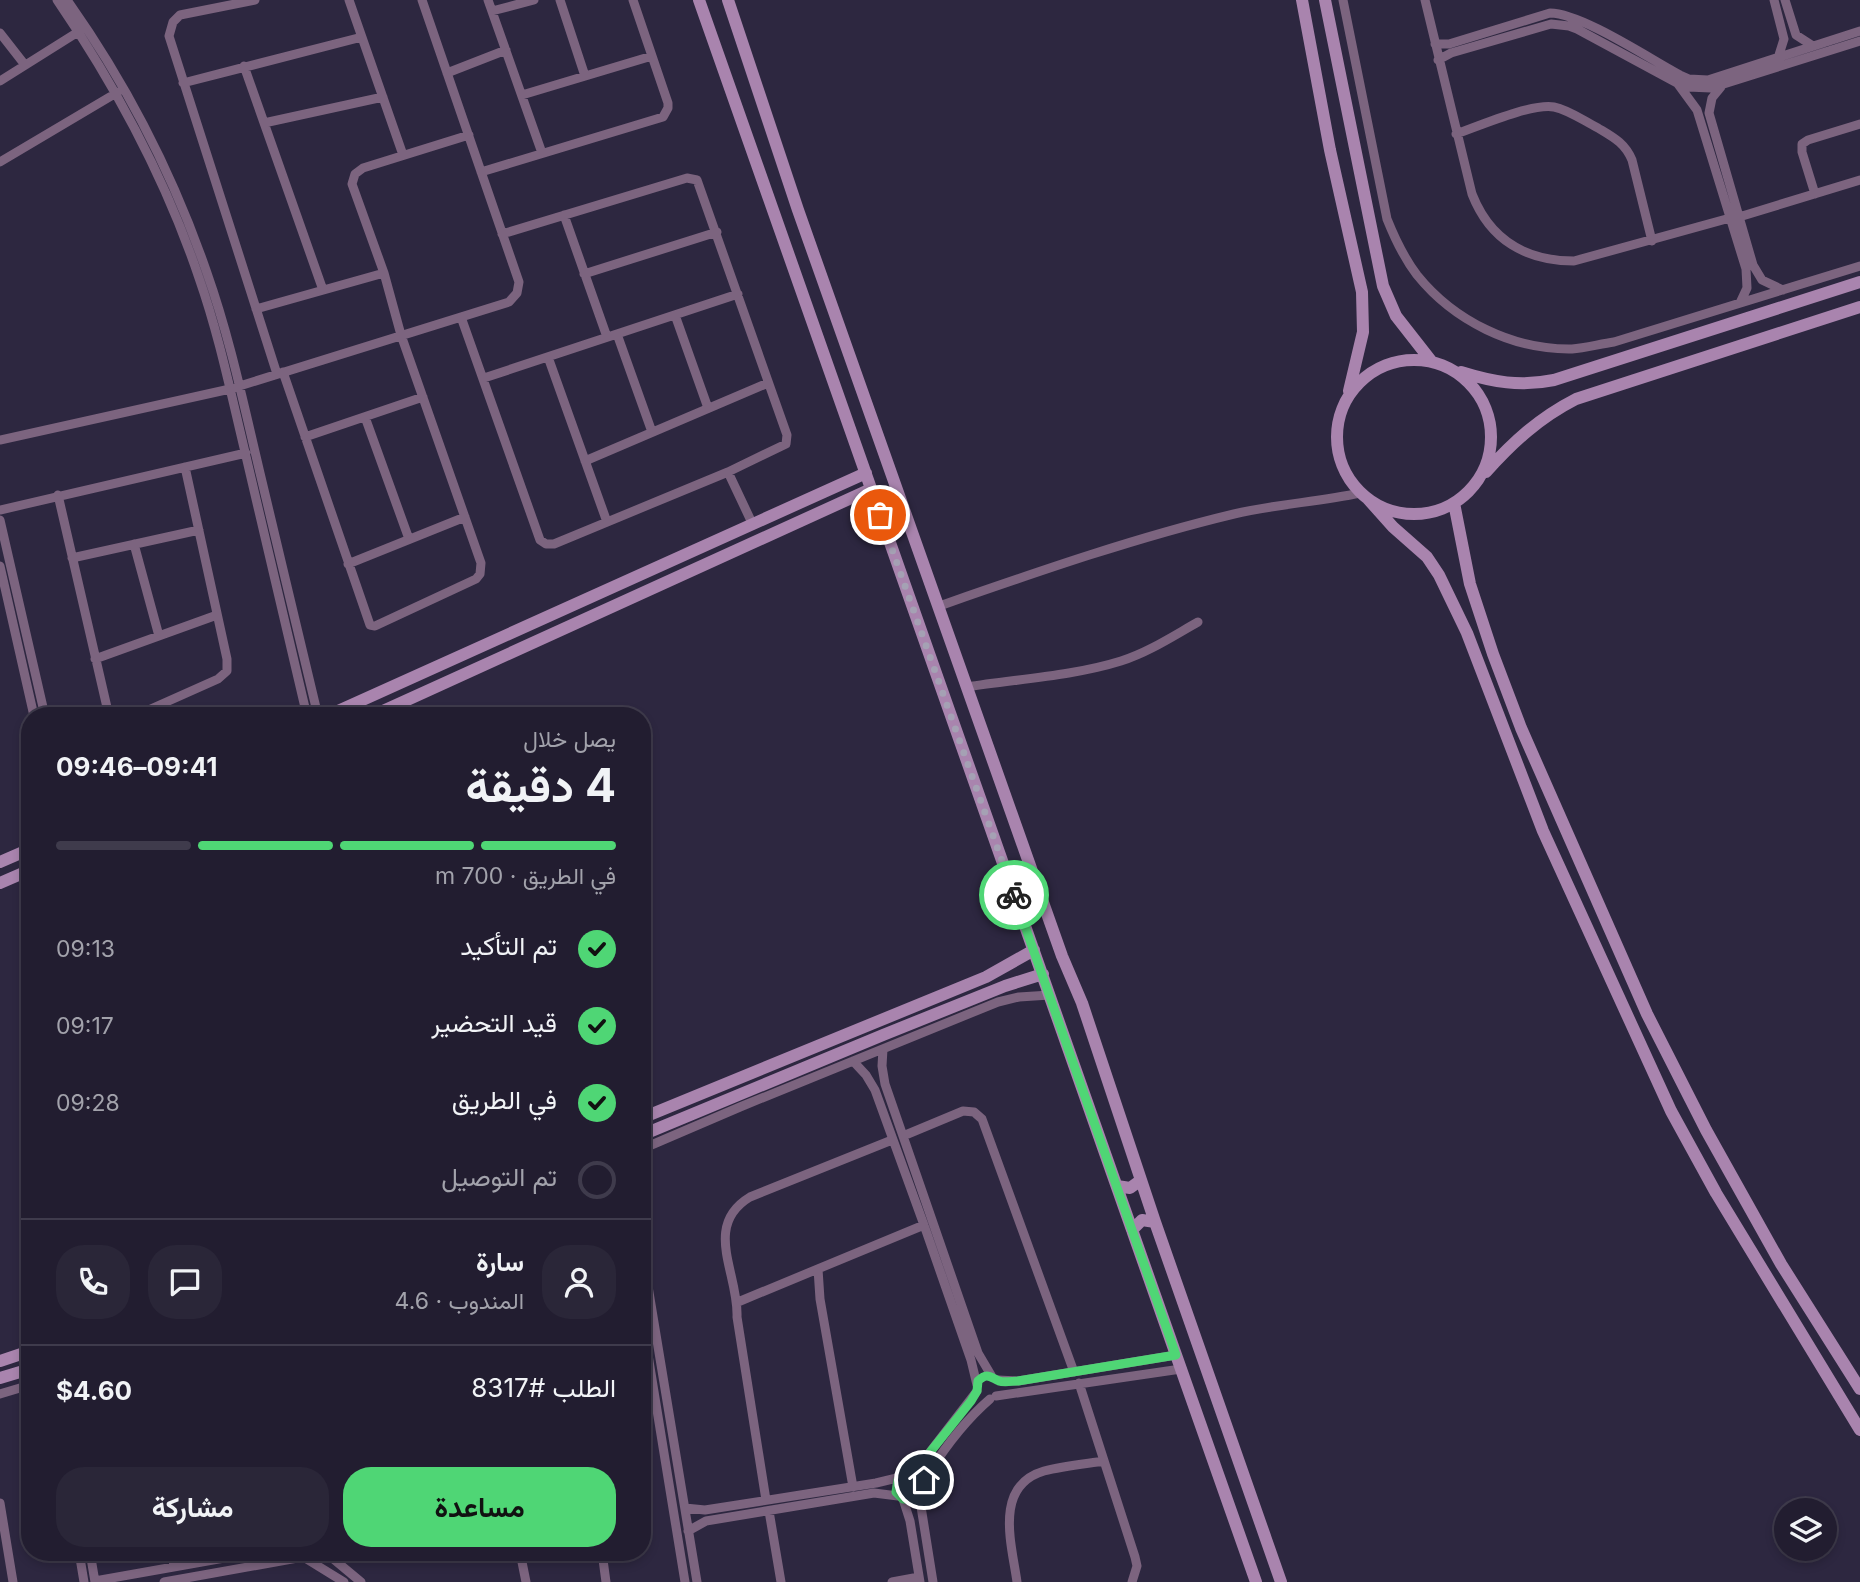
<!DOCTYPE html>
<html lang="ar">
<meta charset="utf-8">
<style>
body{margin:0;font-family:Inter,Vazirmatn,sans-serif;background:#2a2638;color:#f1f3f6;direction:rtl;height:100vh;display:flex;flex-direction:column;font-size:26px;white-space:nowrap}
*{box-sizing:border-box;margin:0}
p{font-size:23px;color:#a2a2ab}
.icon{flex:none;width:38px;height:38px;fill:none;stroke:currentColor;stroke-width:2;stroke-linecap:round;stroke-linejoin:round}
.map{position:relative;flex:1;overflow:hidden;direction:ltr}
.sheet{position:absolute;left:21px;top:707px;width:630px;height:854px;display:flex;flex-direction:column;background:#221d30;border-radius:28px;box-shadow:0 4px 10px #0003,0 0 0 2px #3f3b4c;direction:rtl}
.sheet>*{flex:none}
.controls{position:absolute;left:1774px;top:1498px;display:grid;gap:14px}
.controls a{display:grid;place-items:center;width:63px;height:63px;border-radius:50%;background:#221d30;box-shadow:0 4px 10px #0003,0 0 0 2px #3f3b4c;font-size:35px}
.pin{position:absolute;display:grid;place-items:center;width:60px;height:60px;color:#fff;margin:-30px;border:4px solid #fff;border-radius:50%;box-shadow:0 2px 7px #0007}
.courier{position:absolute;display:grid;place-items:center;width:70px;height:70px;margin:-35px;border:5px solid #4fd675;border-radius:50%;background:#fff;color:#222;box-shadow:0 2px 9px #0007}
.head em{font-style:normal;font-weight:700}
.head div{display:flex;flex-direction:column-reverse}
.head{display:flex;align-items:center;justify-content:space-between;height:119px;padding:0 35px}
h1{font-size:46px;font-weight:700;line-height:52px}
.bar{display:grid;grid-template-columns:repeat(4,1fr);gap:10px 7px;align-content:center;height:84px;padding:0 35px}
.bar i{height:9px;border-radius:5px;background:#3f3b4c}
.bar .current{background:#4fd675}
.bar p{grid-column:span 4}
.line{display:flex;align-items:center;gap:18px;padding:0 35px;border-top:2px solid #3f3b4c}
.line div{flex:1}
.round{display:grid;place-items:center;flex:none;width:74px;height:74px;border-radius:28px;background:#2a2638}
ol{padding:0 35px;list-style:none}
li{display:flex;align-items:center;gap:21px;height:77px}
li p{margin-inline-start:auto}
li .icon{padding:7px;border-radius:50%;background:#4fd675;color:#111;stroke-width:4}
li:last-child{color:#a2a2ab}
li i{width:38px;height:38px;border:4px solid #3f3b4c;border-radius:50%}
.cta{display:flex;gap:14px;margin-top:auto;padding:14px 35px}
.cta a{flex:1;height:80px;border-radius:28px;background:#4fd675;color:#111;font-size:28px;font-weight:700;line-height:80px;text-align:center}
.cta a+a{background:#2a2638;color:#f1f3f6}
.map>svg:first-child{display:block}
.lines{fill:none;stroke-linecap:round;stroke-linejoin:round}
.street{stroke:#7c647f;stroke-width:9}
.secondary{stroke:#a984ae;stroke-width:12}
.done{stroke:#a5a1b4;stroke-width:7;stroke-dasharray:0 12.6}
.route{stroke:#4fd675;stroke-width:9}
</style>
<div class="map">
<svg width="1860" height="1582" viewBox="0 0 1860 1582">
<rect width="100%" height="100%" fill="#2d2740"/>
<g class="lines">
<!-- street -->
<path class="street" d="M57,0c58,85 109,180 142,278 20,57 32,116 46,174 21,88 42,176 62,264
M67,0c59,83 107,177 140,273 23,65 37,133 53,200 19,81 39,162 58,243
M255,0l-75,15 -7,7 -4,14 108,338
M349,0l54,155
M488,0l54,153
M560,0l25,76
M1343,0l44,219c8,20 17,39 30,56 37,46 96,75 155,74 13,-1 28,-5 42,-7l246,-76
M1425,0l47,194c18,46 54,67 102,67l156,-43
M1774,0l10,39 -6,19
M1785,0l11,35 17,11
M492,11l42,-11
M0,33l25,32
M1435,44h14l101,-31c31,0 100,46 130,62l9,4 19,1 152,-49
M1438,60l13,-7 100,-29 18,2 8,3 100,54 11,4 23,1 149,-47
M244,66l79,224
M447,73l59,-23
M0,81l78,-49
M183,83l179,-46
M1678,84l19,26 49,159 1,19 -7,15
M1721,87l-9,11 -3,15 44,152 9,15 21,10
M522,95l130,-39
M264,123l119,-26
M1456,134c23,-8 76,-31 98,-27 15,3 30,14 44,21 15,9 27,15 34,32l20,81
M0,162l118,-70
M481,172l182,-55 5,-9v-5l-35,-103
M1815,194l-13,-42v-8l6,-4 52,-16
M564,215l43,122
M1739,217l121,-37
M584,274l133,-42
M256,309l128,-36
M675,315l33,93
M461,317l79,223 6,4h8l174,-72 58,-28 1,-9 -90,-255 -10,-2 -185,56
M617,334l35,98
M548,357l59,165
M283,372l87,253 5,1 101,-47 4,-5 1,-11 -80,-228 -17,-62 -32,-89 3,-10 8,-6 106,-33
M484,378l254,-84
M365,417l44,122
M305,437l118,-40
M0,440l230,-51 279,-87 8,-9 2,-11 -97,-282
M585,461l183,-78
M728,472l25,53
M58,495l51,221
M0,510l246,-57
M0,520l45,196
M134,544l25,92
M72,558l127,-28
M348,564l117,-47
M0,566l34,150
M939,606c98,-34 195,-68 295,-92 42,-10 85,-12 126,-21
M95,659l122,-44
M967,687c50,-8 106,-11 154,-26 28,-9 52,-25 77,-39
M135,716l83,-37 9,-8v-12l-42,-192
M883,1049l-1,17 3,18 93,269 13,22
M853,1061l13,14 9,15 49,135 47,135 6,25
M903,1136l60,-25 11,1 8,7 92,253
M642,1149l98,-42 258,-105 21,-5 31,-2
M642,1250l55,332
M818,1269l2,30 33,188
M738,1302l186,-77
M642,1318l43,264
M998,1380l20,1 158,-26
M1079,1383l56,174 2,9 -5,16
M0,1394l30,-9
M996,1396l185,-27
M907,1475l16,-14 54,-70
M921,1487l-3,-8 -11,-4 -9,5c-5,13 8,29 20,16 5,-7 6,-18 12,-25 16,-25 38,-53 60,-72
M919,1494l14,88
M903,1499l7,22 10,61
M766,1500l-29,-183c2,-43 -35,-91 13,-120l142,-57
M0,1503l13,79
M685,1508l20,2 171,-27 25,-6
M769,1511l12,71
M688,1531l18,-10 168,-28 24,3
M79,1552l5,30
M90,1552l5,30
M172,1552l2,15
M325,1552l36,30
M520,1552l6,30
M602,1552l4,30
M305,1558l39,24
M95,1581l163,-29
M164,1582l139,-25
M892,1582l27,-5
M1017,1582c-5,-37 -24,-96 27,-111 19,-5 40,-7 60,-10"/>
<!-- secondary -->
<path class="secondary" d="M699,0l557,1582
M728,0l70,210 264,746 20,47 73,219 126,360
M1302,0l28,150 32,142 1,40 -14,59
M1325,0l58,286 13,30 36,46
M1337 437a77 77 0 1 1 154 0a77 77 0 1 1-154 0Z
M1461,372c32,10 59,15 93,8l306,-98
M1486,472c27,-30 53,-54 90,-73l284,-92
M1368,499l25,28 34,30 12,18 28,58 76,198 128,280 45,82 144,237
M1454,503l16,81 23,70 28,74 126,286 59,116 75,134 79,125
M327,716l539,-243
M372,716l499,-227
M0,862l30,-13
M0,883l30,-13
M642,1118l344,-141 48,-27
M642,1135l241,-100 122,-49 38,-12
M1117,1186l13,2 11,-8
M1132,1230l10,-10 13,2
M0,1361l30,-10
M0,1378l30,-9"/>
</g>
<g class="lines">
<!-- done -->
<path class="done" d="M880,515l134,380"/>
<!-- route -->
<path class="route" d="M924,1480l-5,14 -5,5h-11l-7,-7 2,-12 25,-19 48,-60 6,-10 1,-10c9,-9 12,-4 21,0 5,2 14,0 19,0l158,-26 -162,-460"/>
</g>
</svg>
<div class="controls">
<a><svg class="icon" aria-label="layers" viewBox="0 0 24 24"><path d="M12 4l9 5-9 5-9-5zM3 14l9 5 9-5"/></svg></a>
</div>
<div class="pin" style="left:880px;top:515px;background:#ea580c"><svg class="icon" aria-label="bag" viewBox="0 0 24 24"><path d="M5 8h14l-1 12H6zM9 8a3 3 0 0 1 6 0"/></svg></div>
<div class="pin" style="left:924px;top:1480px;background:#1f2937"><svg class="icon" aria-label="home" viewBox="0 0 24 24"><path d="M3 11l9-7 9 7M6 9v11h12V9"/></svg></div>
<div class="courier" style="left:1014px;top:895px"><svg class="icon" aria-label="bike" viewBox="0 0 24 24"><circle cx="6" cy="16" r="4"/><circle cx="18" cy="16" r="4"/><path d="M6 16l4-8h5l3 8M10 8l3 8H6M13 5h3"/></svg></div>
<section class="sheet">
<div class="head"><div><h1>4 دقيقة</h1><p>يصل خلال</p></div><em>09:41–09:46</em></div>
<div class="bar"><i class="current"></i><i class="current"></i><i class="current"></i><i></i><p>في الطريق · 700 m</p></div>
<ol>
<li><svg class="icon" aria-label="check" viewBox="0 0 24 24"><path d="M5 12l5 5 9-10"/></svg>تم التأكيد<p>09:13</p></li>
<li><svg class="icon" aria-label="check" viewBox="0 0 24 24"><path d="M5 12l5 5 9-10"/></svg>قيد التحضير<p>09:17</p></li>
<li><svg class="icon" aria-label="check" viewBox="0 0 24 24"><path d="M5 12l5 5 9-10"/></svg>في الطريق<p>09:28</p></li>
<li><i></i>تم التوصيل</li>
</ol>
<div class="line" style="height:126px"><a class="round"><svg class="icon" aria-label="person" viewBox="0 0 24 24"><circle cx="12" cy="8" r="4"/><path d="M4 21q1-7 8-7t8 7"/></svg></a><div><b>سارة</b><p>المندوب · 4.6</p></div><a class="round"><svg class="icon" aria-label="chat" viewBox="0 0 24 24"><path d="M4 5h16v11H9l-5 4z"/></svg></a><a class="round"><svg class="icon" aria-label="phone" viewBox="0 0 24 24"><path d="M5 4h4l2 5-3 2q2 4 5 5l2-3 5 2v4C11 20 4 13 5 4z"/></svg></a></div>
<div class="line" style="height:91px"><div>الطلب #8317</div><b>$4.60</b></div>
<div class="cta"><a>مساعدة</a><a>مشاركة</a></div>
</section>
</div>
